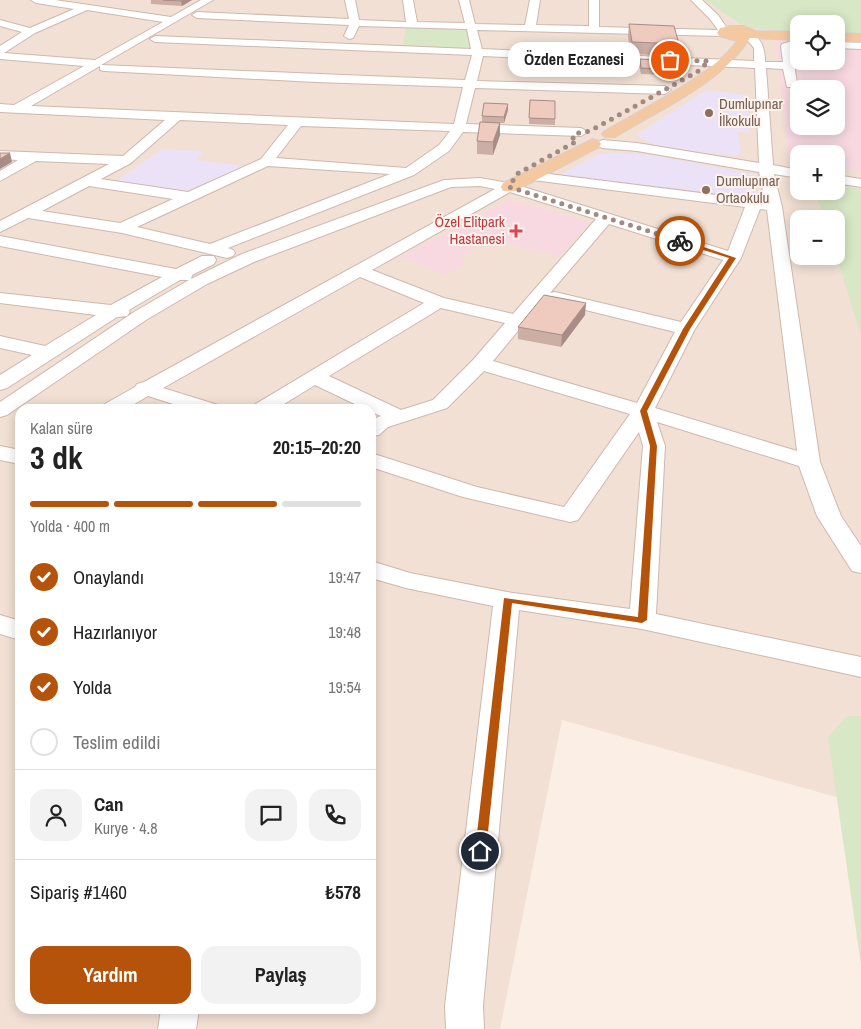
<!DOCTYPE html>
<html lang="tr">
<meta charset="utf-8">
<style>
body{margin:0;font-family:"Archivo Narrow",sans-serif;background:#f2f2f2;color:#222;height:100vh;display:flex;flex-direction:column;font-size:19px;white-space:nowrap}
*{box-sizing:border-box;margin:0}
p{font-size:16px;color:#767676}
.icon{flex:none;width:28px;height:28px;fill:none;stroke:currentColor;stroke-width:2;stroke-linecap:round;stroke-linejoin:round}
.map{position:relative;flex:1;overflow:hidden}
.side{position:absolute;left:15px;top:404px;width:361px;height:610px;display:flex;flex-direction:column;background:#fff;border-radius:15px;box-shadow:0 2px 12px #0003}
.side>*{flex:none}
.fabs{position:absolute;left:790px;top:15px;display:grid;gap:10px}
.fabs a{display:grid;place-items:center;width:55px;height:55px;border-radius:10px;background:#fff;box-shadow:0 2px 12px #0003;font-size:25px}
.pin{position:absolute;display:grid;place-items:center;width:42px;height:42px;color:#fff;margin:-21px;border:2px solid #fff;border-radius:50%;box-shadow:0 1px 5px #0007}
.courier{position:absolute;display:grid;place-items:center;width:50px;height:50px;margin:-25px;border:4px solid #b45309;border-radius:50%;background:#fff;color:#222;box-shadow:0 1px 6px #0007}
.bubble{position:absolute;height:35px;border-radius:15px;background:#fff;box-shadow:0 2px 12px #0003;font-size:16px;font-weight:800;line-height:35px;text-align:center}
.head em{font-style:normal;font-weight:800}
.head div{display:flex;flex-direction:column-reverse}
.head{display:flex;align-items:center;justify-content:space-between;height:85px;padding:0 15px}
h1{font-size:32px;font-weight:800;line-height:38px}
.bar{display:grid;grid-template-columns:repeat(4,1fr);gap:8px 5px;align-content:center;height:60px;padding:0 15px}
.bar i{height:6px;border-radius:4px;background:#e0e0e0}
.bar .current{background:#b45309}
.bar p{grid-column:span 4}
.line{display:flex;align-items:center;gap:12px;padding:0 15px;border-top:1px solid #e0e0e0}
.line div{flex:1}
.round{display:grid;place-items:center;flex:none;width:52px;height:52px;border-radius:15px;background:#f2f2f2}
ol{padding:0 15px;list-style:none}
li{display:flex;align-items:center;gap:15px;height:55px}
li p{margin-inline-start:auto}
li .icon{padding:5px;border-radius:50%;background:#b45309;color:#fff;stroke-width:4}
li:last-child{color:#767676}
li i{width:28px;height:28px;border:2px solid #e0e0e0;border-radius:50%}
.primary-button{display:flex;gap:10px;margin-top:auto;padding:10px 15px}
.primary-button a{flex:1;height:58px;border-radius:15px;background:#b45309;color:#fff;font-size:20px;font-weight:800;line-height:58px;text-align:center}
.primary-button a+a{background:#f2f2f2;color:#222}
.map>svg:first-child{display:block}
.residential{fill:#f2e0d4;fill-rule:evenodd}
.education{fill:#ece2f7}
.medical{fill:#f8d9e2;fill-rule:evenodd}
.green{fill:#d8e7c5}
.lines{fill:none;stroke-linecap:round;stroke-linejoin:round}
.minor-casing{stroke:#ceb8af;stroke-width:2}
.major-casing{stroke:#d8cfcd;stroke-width:2}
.minor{fill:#fff;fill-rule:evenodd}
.major{fill:#f4c9a2;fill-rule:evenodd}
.wall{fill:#cdaea4}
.shaded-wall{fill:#a78d86}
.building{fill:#eecabf;stroke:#a78d86}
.route{fill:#b45309}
.done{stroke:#a28a82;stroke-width:5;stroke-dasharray:0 9}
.education-dot{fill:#8d6e63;stroke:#fef3eb;stroke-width:2}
.health-dot{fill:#e0444e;stroke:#fef3eb;stroke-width:2}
.labels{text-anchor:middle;stroke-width:4;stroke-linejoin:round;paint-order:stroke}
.far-education-label{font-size:15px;fill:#785e54;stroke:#fef3eb;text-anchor:start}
.far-health-label{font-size:15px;fill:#be3a42;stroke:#fef3eb;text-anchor:end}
</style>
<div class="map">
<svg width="861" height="1029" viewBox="0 0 861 1029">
<rect width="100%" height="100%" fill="#fbefe5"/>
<!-- residential -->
<path class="residential" d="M0,0h861v804l-299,-84 -62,309h-500zM799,24h37v37h-37zM799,89h37v37h-37zM799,154h37v37h-37zM799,219h37v37h-37zM20,409h351v600h-351z"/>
<!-- education -->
<path class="education" d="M706,90l42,5 2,38 -12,-1 3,20 -5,4 -69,-8 -20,-6 -11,-7z
M162,149l42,2 -9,9 50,6 -57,27 -76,-9z
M614,153l39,2 104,20 -1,27 -199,-25 41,-23z"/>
<!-- medical -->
<path class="medical" d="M776,40h23v21h37v-20h25v130l-25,-4v-13h-37v8l-10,-2zM799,89h37v37h-37z
M509,200l81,22 -30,34 -74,-17 -28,20 9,3 -21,13 -46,-18z"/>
<!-- green -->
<path class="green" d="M705,0h156v35l-25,-1v-10h-37v9l-54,-6z
M406,26l63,3 6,22 -72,-3z
M836,186l25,3v146l-25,-79v-37h-12l-9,-28h21z
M847,716h14v249l-33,-228z"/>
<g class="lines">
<!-- minor casing -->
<g class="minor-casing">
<path id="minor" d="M31,0h24l116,17 30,-17h12l-112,65 364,15 7,-25 -317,-13 -5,-3 5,-3 316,13 -4,-20 -108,-3 -6,12 -4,1 -5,-3 5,-11 -152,-7 -5,-3 5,-3 152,7 -4,-19h10l4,20 47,2 -3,-22h10l4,22 48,1 -6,-23h10l6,24 50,1 5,-25h10l-4,25 53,1v-26h10v27l119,3 -8,-11 -19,-19h11l16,15 11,16 -2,4 -4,1 -246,-6 5,19 272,12v-13l-10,-12 5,-3c13,4 16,16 16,29h18l-2,-16 1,-2 17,-5v6l-7,3 5,36 -2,3h-8l-4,-18 -17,-1 7,97 26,5v8l-25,-4 8,33 38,255 21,54 20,30v27l-9,-2 -35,-55 -18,-50 -142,-44 8,24 -9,168 205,43v20l-219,-48 -123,-19 -36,396 1,23h-38l-1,-23 48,-400 -87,-18 -35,-10v-17l39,12 97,19 123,17 13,-163 -4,-14 -61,88 -8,2 -107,-25 -92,-30v-14l106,34 87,20 66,-93 -146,-43 -37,37 -59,19 -9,8 -8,1v-16l10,-4 -10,-4v-3h-6l-50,-24 -39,24h-25l3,-4 170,-102 -64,-26 -197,111 55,17 3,4h-32l-41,-13 -22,13h-26l3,-4 32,-18 2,-3 7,-2 351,-193 -15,-3 -29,1 -197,75 -47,22 -61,36 -139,95 -7,2v-15l134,-90 55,-32h-9l-51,30 1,2 -3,4 -10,1 -110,71 -7,2v-15l32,-20 -32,-7v-12l45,10 51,-31 -96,-12v-10l111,12 51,-28 -162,-31v-10l176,33 26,-13h12l2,4 -2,4 -22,11 -1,4 51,-25 202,-74 36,-2 34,6 214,67 17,-44 -212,-27 -5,-1 -2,-3 2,-3 5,-1 232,29 -6,-29 -122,-21 -35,-3 -7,-4 7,-4 35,3 122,20 -4,-95 -272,-12 -6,25 188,5 6,4 -6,4 -190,-6 -9,36 115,4 7,4 -7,4 -118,-4 -14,19 -35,24 -186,73 5,2 2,3 -2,3 -6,2 -105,-25 -94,-15 -28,14v-11l109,-57 -73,-3 -36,20v-10l18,-11 -18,-1v-8l123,5 42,-36 -165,-8v-8l14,1 70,-39 -84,-7v-13l22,-14 -22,-6v-6l30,8 44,-19 -38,-6zM87,10l76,12 -68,38 -91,-7 31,-20zM100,66v4l4,1 212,11 147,5 -9,37 -423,-18zM180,120l108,5 -27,34 -73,33 -87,-13 30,-16zM301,126l149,5 -11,14 -33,23 -130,-10zM268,166l122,8 -180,70 -73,-17zM89,186l84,13 -53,24 -78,-12zM510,192l86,27 -83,95 -69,-16 -72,-28zM760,209l7,1 30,241 -142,-43 40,-79 46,-71zM609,224l114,36 -42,62 -126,-30 -5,1zM546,297l3,4 126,31 -38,71 -144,-42zM441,308l64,15 -32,37 -40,40 -32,10 -72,-34z
M836,42l25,1v6l-25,-1z
M836,175l25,4v8l-25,-4z
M0,446l20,4v14l-20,-4z
M0,615l20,6v19l-20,-6z
M161,1009h38l-3,20h-38z"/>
</g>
<!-- major casing -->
<g class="major-casing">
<path id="major" d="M730,26h13l13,5 43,1v8l-49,-2c-28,45 -91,72 -135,99h-10l-3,-3 3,-3c35,-21 110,-57 132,-90l-18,-5 -2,-3 3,-5z
M836,33l25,1v8l-25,-1z
M593,139l6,2 2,3 -2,3 -84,44h-12l-2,-4 2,-4z"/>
</g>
<!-- minor -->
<use href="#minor" class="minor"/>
<!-- major -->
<use href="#major" class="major"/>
</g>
<!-- wall -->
<path class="wall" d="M151,0h41l-10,6 -31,-2z
M629,24l50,20 -1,12 -48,-2 -2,-18z
M640,59l26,10v6l-25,-1 -2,-9z
M530,100l25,19v6l-26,-1z
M508,110l-4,13h-4v12l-7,20 -16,-1v-13l5,-19v-6z
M585,315l-24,32 -43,-8v-12z"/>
<!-- shaded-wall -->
<path class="shaded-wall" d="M183,0h9l-10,6 -1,-5z
M508,104v6l-4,13v-6z
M500,123v12l-7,20v-13z
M10,153l2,9 -12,7v-10z
M586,303l-1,12 -24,32 1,-12z"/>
<!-- building -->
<path class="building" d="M163,0h20l-2,1z
M629,24l45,2 5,18 -47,-2z
M640,59l25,1 1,9 -25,-1z
M530,100l25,1v18l-26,-1z
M484,103l24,1 -4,13 -22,-1z
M480,122l20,1 -7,19 -16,-1z
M0,153h10l-10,6z
M544,295l42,8 -24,32 -44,-8z"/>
<!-- route -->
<path class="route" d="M680,239l56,19 -46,71 -43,82 10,35 -10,174 -5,3 -130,-20 -26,248 -6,5 -5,-5 29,-253 134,19 12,-171 -10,-35 43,-82 46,-71 -51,-16z"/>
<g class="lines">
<!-- done -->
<path class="done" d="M670,60l39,1 -12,11 -107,59 -16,3 -1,4 4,3 -60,33 -8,13 171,54"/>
</g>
<!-- markers -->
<g class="education-dot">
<circle cx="709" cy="113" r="5"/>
<circle cx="706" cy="190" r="5"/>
</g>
<path class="health-dot" d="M513.5 223.5h5v5h5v5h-5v5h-5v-5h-5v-5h5z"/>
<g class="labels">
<!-- far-education labels -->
<g class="far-education-label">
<text x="719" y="109">Dumlupınar<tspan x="719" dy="17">İlkokulu</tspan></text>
<text x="716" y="186">Dumlupınar<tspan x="716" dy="17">Ortaokulu</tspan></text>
</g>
<!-- far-health labels -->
<g class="far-health-label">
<text x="505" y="227">Özel Elitpark<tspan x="505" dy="17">Hastanesi</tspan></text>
</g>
</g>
</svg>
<div class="fabs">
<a><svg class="icon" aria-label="locate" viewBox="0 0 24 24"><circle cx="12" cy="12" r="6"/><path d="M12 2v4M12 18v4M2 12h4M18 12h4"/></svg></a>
<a><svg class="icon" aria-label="layers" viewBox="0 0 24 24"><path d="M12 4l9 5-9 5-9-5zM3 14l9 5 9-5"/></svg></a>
<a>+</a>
<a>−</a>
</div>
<div class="pin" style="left:670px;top:60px;background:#ea580c"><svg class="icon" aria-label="bag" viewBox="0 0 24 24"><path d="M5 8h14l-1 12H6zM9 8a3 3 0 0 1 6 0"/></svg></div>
<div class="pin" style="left:480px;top:851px;background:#1f2937"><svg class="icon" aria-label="home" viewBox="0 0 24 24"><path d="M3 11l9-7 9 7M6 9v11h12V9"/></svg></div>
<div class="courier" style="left:680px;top:241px"><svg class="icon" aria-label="bike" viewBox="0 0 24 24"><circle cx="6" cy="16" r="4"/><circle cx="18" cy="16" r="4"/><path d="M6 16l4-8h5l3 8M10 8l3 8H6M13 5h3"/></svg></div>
<div class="bubble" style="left:508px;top:42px;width:132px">Özden Eczanesi</div>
<section class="side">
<div class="head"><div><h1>3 dk</h1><p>Kalan süre</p></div><em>20:15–20:20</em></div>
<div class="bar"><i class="current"></i><i class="current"></i><i class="current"></i><i></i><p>Yolda · 400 m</p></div>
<ol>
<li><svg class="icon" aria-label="check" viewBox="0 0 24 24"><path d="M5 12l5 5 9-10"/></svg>Onaylandı<p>19:47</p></li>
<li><svg class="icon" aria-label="check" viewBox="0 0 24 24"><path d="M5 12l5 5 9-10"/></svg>Hazırlanıyor<p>19:48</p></li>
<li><svg class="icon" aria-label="check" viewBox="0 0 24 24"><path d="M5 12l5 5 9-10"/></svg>Yolda<p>19:54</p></li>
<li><i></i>Teslim edildi</li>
</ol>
<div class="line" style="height:90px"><a class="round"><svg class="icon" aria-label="person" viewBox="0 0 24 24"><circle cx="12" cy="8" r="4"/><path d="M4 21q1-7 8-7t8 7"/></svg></a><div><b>Can</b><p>Kurye · 4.8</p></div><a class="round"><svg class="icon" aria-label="chat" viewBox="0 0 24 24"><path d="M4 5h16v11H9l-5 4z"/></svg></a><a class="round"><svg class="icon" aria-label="phone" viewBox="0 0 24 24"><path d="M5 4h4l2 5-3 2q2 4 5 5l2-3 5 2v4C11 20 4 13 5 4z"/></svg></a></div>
<div class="line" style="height:65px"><div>Sipariş #1460</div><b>₺578</b></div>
<div class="primary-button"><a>Yardım</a><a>Paylaş</a></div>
</section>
</div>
